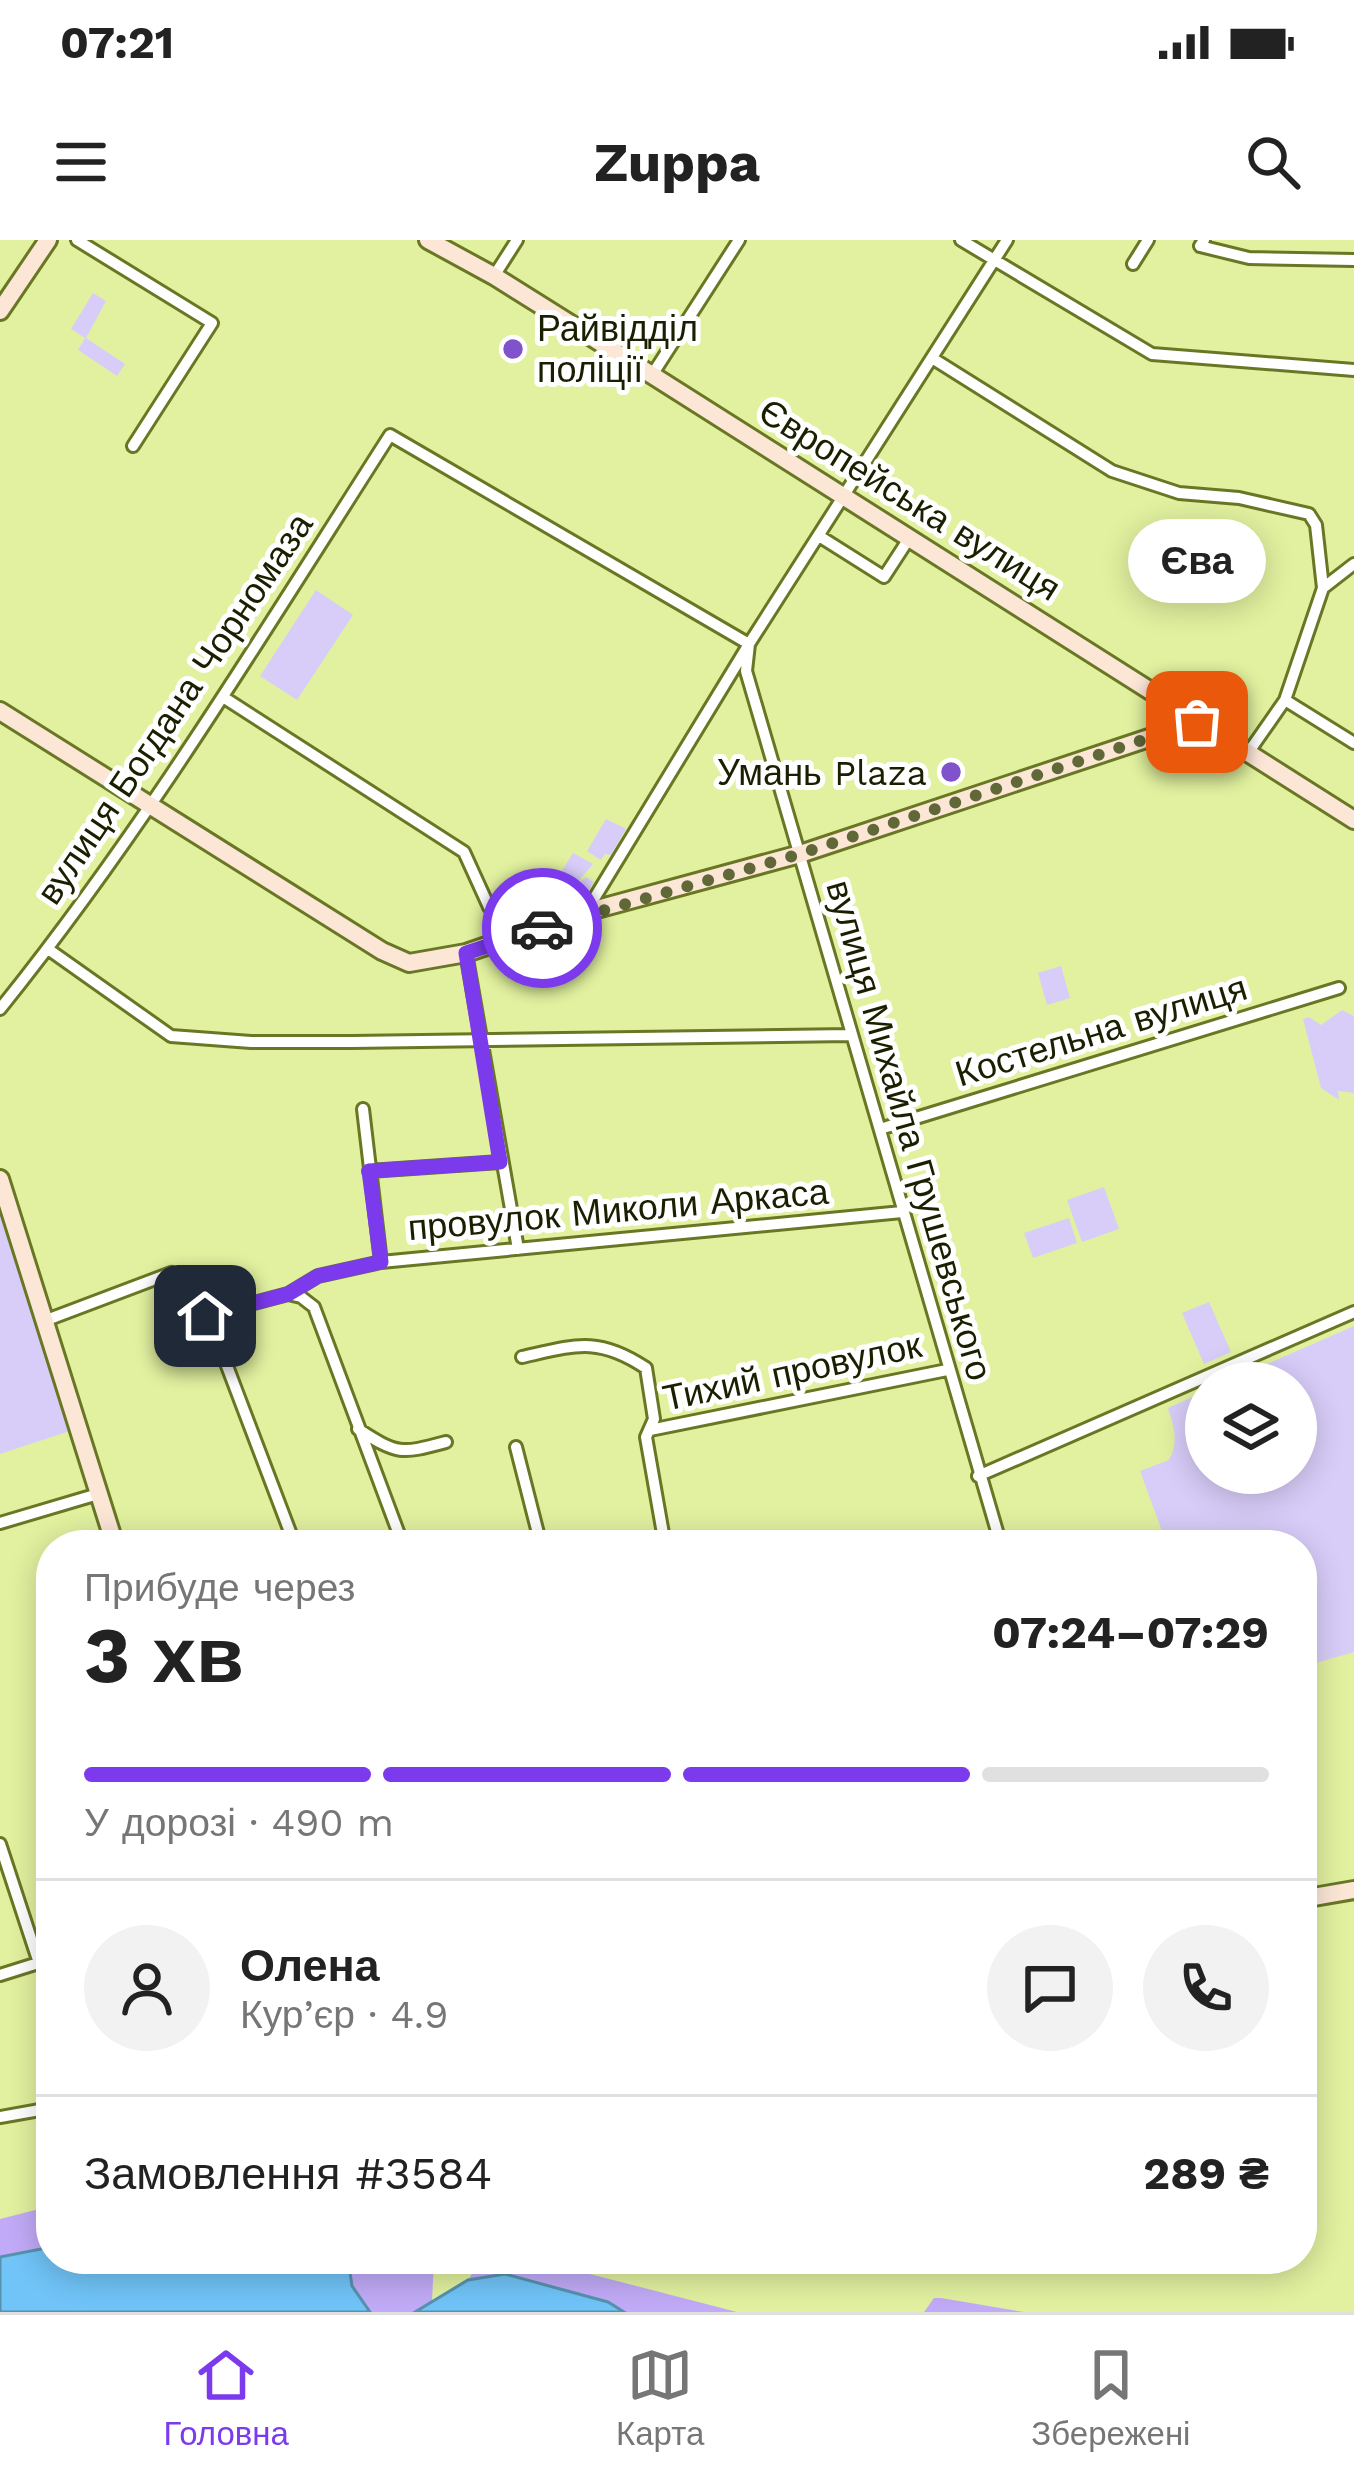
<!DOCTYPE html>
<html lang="uk">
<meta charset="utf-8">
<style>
body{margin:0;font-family:"Work Sans",sans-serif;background:#f2f2f2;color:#222;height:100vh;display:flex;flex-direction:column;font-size:45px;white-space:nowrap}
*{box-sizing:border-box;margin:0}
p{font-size:39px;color:#767676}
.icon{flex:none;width:66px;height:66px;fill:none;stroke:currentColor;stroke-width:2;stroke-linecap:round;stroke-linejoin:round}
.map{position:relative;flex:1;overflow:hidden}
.details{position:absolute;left:36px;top:1290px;width:1281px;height:744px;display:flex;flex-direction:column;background:#fff;border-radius:48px;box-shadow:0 6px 30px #0003}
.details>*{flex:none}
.buttons{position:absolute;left:1185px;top:1122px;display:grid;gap:24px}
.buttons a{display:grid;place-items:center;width:132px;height:132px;border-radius:50%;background:#fff;box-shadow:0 6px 30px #0003;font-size:60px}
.pin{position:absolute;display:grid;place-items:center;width:102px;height:102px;color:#fff;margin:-51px;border-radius:24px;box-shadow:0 6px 18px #0006}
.courier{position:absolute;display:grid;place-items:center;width:120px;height:120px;margin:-60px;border:9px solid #7c3aed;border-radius:50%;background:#fff;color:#222;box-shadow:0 3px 15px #0007}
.bubble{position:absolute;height:84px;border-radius:42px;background:#fff;box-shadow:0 6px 30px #0003;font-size:39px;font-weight:700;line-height:84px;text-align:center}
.headline em{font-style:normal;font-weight:700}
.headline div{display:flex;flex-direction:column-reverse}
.headline{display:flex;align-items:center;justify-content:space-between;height:204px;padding:0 48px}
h1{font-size:78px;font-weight:700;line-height:90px}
.bar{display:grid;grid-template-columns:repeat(4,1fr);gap:18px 12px;align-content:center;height:144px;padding:0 48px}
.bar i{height:15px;border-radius:9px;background:#e0e0e0}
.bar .selected{background:#7c3aed}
.bar p{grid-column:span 4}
.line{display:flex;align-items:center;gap:30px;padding:0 48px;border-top:3px solid #e0e0e0}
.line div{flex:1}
.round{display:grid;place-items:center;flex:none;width:126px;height:126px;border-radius:63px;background:#f2f2f2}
.status{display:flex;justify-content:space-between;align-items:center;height:84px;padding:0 60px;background:#fff;direction:ltr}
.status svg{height:33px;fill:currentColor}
header{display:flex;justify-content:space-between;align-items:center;height:156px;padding:0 48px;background:#fff;font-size:54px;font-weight:700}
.menu{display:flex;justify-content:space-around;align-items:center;height:168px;border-top:3px solid #e0e0e0;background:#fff;font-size:33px;color:#767676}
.menu a{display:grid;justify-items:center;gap:6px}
.menu .selected{color:#7c3aed}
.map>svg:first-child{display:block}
.green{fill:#d8cdf9}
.forest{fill:#c1aaf7}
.water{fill:#70c4f8;stroke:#5692ae;stroke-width:3}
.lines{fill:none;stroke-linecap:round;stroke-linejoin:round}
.street-casing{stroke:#697624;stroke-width:16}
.secondary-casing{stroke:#697624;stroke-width:22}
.street{stroke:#fff;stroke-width:10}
.secondary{stroke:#fce7d7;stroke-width:16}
.done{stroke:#606838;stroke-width:12;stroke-dasharray:0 21.6}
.route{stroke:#7c3aed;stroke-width:15}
.poi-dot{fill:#8053cc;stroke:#fff;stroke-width:4.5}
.labels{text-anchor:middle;stroke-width:10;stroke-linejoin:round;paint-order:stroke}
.poi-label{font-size:36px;fill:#1a1f00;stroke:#fff;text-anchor:start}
.street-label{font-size:36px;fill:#1a1f00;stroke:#fff}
</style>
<div class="status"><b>07:21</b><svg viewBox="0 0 49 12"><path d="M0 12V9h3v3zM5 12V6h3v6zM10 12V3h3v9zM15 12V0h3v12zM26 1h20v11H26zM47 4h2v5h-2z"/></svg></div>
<header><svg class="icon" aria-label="menu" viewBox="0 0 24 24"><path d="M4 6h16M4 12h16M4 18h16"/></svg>Zuppa<svg class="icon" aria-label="search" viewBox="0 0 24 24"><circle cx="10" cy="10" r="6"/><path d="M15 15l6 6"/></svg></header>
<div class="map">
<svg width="1354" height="2072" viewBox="0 0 1354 2072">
<rect width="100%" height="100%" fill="#e1f19f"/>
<!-- green -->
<path class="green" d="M93,53l13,8 -20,37 39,26 -8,12 -39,-26 7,-12 -14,-9z
M316,350l37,25 -56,85 -37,-24z
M606,579l20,10 -15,26 -6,-1 -4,6 -14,-9z
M573,613l20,11 -26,30 19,-17 8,5 -13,19 -43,16 -4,-2z
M1061,726l9,32 -23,7 -9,-32z
M1342,770l12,6v77l-16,-2 1,9 -18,-12 -18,-69 6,-2 12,8z
M1104,947l15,42 -37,13 -15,-42z
M0,967l70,224 -70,23z
M1069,978l8,25 -44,15 -9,-25z
M956,1047l14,48 -17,5 -13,-48z
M1209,1062l22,50 -27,12 -22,-51z
M1354,1086v326l-52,15v-122h-135l-27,-74 29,-11c10,-18 5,-33 -1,-52l38,-17v82h90v-90h-72z"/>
<!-- forest -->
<path class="forest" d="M51,1966v41l-51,10v-38z
M348,2019h86l-2,43 -17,10h-45l-18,-26z
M481,2019l22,14v-14h63l20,14 151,39h-113l-16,-10 -103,-28 -37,6z
M934,2058h7l83,14h-100z"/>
<!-- water -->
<path class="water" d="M51,2007v12h297l4,27 18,26h-370v-55z
M505,2034l103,28 16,10h-209l53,-32z"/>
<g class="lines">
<!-- street casing -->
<g class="street-casing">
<path id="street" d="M77,0l135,83 -79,123
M961,0l191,114 202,16
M1204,0l-4,6 49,12 105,2
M1133,24l15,-24
M494,36l23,-36
M932,118l180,113 67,22 60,5 70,16 7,11 7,63
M652,135l87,-135
M819,296l65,41 26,-40
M749,404l-3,27 255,874
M223,457l241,155 25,55 25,30
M1285,460l69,43
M1248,513l37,-53 38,-112 31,-24
M586,672l163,-268 258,-404
M48,709l123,87 80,6h101l498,-7
M466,713l52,296
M0,769c145,-180 265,-379 390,-574l359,209
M363,869l18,153
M880,889l459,-141
M369,931l131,-9
M288,1054l13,3 13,10 89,238
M205,1076l83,-22 30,-18 63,-14 521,-50
M44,1081l127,-48 12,17 7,19 15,7 8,13 82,216
M522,1117c53,-12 76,-21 124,11l8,51 -8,18 19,108
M358,1189c40,26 43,25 88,13
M650,1190l297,-60
M516,1207l25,98
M978,1236l376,-164
M0,1283l98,-29
M0,1604l39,119
M0,1735l51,-16
M1302,1857l5,28
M0,1877l51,-9"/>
</g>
<!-- secondary casing -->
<g class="secondary-casing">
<path id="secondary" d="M428,0l66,36 158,99 702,445
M0,71l48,-71
M0,471l382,240 27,12 57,-10 120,-41 214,-58 397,-132
M0,939l115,366
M1302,1659l52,-9"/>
</g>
<!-- street -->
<use href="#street" class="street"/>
<!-- secondary -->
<use href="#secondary" class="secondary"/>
</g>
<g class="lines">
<!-- done -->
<path class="done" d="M542,688l258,-74 397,-132"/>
<!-- route -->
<path class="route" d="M205,1076l83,-22 30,-18 63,-14 -12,-91 131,-9 -34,-209 76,-25"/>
</g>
<!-- markers -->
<g class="poi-dot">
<circle cx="513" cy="109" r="12"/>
<circle cx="951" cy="532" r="12"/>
</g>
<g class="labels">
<!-- poi labels -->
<g class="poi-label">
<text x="537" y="101">Райвідділ<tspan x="537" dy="41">поліції</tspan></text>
<text x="927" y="545" text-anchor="end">Умань Plaza</text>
</g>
<!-- street labels -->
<g class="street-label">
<text transform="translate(910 259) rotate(32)" y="13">Європейська вулиця</text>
<text transform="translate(174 468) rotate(-56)" y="13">вулиця Богдана Чорномаза</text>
<text transform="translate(1101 790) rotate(-17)" y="13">Костельна вулиця</text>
<text transform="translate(910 890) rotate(74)" y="13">вулиця Михайла Грушевського</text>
<text transform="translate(618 969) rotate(-5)" y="13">провулок Миколи Аркаса</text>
<text transform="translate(792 1131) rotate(-12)" y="13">Тихий провулок</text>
</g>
</g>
</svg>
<div class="buttons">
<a><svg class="icon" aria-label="layers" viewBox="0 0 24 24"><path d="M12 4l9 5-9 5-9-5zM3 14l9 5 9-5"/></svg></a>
</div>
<div class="pin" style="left:1197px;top:482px;background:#ea580c"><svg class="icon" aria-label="bag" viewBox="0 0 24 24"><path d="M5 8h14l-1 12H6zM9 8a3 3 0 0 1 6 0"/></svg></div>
<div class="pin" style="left:205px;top:1076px;background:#1f2937"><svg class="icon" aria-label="home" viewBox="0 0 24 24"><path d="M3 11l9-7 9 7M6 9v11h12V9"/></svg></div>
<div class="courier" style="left:542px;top:688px"><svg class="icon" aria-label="car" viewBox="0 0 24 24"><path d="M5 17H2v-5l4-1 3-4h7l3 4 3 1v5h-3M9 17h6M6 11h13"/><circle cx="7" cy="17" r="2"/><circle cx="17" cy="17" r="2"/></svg></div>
<div class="bubble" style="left:1128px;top:279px;width:138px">Єва</div>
<section class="details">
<div class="headline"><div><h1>3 хв</h1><p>Прибуде через</p></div><em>07:24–07:29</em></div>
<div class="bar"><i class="selected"></i><i class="selected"></i><i class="selected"></i><i></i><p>У дорозі · 490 m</p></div>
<div class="line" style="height:216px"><a class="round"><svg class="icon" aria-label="person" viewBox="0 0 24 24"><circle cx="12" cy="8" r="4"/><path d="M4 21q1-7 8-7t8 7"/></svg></a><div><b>Олена</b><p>Кур’єр · 4.9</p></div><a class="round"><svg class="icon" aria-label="chat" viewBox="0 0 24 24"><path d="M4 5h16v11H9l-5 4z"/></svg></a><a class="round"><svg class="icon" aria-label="phone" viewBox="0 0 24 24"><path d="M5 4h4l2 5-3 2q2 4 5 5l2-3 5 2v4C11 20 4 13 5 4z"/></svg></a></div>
<div class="line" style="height:156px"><div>Замовлення #3584</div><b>289 ₴</b></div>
</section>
</div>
<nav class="menu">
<a class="selected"><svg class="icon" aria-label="home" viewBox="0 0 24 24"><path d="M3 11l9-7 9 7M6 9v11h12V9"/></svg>Головна</a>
<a><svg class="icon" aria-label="map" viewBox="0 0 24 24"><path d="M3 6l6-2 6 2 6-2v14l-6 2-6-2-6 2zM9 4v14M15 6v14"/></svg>Карта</a>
<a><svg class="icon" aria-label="saved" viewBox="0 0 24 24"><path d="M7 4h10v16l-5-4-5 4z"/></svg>Збережені</a>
</nav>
